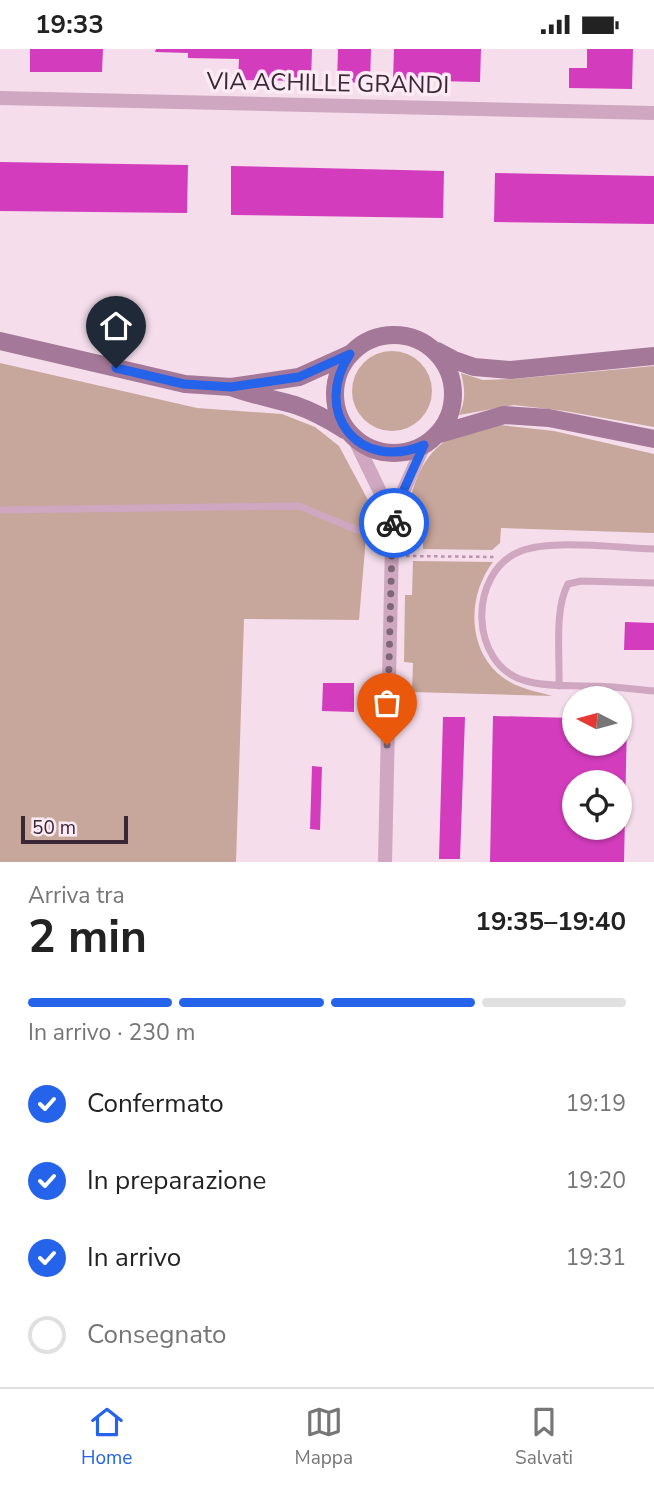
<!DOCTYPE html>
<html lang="it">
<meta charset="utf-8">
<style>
body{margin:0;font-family:"Nunito Sans",sans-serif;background:#f6f6f6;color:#222;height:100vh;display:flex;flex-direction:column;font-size:26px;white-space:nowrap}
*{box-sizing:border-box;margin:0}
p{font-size:23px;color:#767676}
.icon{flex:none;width:38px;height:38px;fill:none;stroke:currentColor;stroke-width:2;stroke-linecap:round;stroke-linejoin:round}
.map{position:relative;height:813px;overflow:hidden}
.sheet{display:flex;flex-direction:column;background:#fff;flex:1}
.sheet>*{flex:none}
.needle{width:46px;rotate:276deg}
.controls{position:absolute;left:562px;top:637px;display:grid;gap:14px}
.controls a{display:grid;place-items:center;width:70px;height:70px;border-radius:50%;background:#fff;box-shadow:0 2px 5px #0004;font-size:35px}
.scale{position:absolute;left:21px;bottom:18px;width:107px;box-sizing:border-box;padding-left:7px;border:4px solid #3b2837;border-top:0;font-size:19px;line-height:24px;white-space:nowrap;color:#3b2837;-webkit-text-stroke:5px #fcebf4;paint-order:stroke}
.pin{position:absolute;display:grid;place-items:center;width:60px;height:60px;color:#fff;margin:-72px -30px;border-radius:50% 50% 50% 0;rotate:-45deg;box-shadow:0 0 7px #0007}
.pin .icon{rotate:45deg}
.courier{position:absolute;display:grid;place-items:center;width:70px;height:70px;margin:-35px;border:5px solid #2563eb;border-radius:50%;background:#fff;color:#222;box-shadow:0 2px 9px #0007}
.headline em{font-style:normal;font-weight:700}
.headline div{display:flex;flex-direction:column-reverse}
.headline{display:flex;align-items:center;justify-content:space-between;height:119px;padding:0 28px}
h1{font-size:46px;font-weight:700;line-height:52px}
.bar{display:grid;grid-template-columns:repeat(4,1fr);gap:10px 7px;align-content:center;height:84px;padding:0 28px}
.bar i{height:9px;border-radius:5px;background:#e0e0e0}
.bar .on{background:#2563eb}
.bar p{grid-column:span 4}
ol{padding:0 28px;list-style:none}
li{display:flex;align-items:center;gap:21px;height:77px}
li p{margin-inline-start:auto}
li .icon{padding:7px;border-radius:50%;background:#2563eb;color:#fff;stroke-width:4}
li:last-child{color:#767676}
li i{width:38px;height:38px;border:4px solid #e0e0e0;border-radius:50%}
.status{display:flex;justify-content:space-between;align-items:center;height:49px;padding:0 35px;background:#fff;direction:ltr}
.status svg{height:19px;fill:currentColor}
.menu{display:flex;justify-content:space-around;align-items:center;height:98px;border-top:2px solid #e0e0e0;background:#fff;font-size:19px;color:#767676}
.menu a{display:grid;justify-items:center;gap:4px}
.menu .on{color:#2563eb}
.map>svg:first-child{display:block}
.green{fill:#c7a69b}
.building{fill:#d33dbd;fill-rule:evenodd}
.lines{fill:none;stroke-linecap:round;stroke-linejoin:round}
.path{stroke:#bb91ad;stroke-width:2.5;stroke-dasharray:3.5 3.5;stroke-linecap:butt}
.service{stroke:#cfa7c1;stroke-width:7}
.minor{stroke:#cfa7c1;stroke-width:14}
.secondary{stroke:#a37898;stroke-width:18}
.done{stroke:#7c6776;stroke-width:7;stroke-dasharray:0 12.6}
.route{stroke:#2563eb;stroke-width:9}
.labels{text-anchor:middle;stroke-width:7;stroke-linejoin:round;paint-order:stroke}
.street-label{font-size:24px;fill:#3b2837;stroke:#fcebf4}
</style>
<div class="status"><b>19:33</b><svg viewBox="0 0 49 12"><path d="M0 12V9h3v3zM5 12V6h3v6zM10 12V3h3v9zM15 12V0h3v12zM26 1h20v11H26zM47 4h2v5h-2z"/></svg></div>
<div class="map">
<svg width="654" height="813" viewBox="0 0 654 813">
<rect width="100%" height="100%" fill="#f5ddeb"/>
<!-- green -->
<path class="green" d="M352 342a40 40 0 1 1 80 0a40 40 0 1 1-80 0Z
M0,314l197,45 85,6 33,13 24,19 30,56 -10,118 -115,-1 -8,243h-236z
M654,317v61l-89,-16 -51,-6 -55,10c7,-15 6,-26 2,-42l22,7 30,-1z
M500,376l54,6 100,23v79l-153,-5 -1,15 -8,7 -69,-1v-12h-10l1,-11 -9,-1c5,-28 11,-59 34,-79 13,-12 44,-16 61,-21z
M413,512l80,1c-28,36 -26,96 17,120 12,7 29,10 42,14l-140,-4 1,-29 -9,-1 1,-67h7z"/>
<!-- building -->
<path class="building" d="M30,0h73l-1,23h-72z
M156,0h156l-1,32 -73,-1 1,-21 -51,-1v-5l-33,-1z
M338,0h33l-1,34 -33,-1z
M394,0h87l-1,33 -87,-2z
M587,0h46l-1,40 -63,-1v-20h18z
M0,113l188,3 -1,48 -187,-2z
M231,117l213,5 -1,47 -212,-3z
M495,124l159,3v48l-160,-2z
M625,573l29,1v27h-30z
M323,634h31v29l-32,-1z
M493,667l81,2v26h46v-24h7l-3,142h-134zM574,733h46v46h-46z
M443,668h22l-5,142h-21z
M312,717l10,1 -2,63 -10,-1z"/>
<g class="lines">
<!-- path -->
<path class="path" d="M406,507l88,1"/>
<!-- service -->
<path class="service" d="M0,461l299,-4 92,38
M654,500c-36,-1 -101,-10 -133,2 -54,21 -52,115 5,130 21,6 43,4 64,5 21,0 43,3 64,5
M559,637c1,-29 -5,-77 9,-102l13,-3 73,2"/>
<!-- minor -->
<path class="minor" d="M0,49l654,15
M354,389l30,62 8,44 -7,318
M394,480l3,-24 27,-60"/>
<!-- secondary -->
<path class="secondary" d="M335 345a59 59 0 1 1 118 0a59 59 0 1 1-118 0Z
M0,292l185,43 46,3 68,-10 51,-23
M437,302l17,9 20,7 37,3 143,-14
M231,338c21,8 43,12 64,18 18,6 34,15 50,25
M439,385l65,-19 45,3 105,21"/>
</g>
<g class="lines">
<!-- done -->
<path class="done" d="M387,696l5,-201 2,-21"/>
<!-- route -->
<path class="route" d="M116,319l68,16 47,3 68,-10 51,-23c-39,58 9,119 74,91l-27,60 -3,18"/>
</g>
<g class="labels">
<!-- street labels -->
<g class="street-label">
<text transform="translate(328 34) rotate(1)" y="8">VIA ACHILLE GRANDI</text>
</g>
</g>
</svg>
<div class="controls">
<a><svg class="needle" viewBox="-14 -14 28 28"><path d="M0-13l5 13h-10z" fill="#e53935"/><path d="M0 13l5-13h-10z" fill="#767676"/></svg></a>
<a><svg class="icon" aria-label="locate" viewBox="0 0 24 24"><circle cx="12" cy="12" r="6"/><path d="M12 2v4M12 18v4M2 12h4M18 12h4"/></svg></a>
</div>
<div class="scale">50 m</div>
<div class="pin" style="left:387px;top:696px;background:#ea580c"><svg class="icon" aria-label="bag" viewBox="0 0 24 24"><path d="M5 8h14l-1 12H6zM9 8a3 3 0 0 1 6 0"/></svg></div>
<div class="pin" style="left:116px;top:319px;background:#1f2937"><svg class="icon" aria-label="home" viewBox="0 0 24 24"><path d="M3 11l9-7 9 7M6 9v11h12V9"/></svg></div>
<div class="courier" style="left:394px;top:474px"><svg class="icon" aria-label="bike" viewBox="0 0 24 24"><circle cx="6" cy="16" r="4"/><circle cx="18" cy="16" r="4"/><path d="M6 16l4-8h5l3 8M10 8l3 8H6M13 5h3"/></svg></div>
</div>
<section class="sheet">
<div class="headline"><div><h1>2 min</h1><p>Arriva tra</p></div><em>19:35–19:40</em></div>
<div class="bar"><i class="on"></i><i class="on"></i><i class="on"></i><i></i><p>In arrivo · 230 m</p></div>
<ol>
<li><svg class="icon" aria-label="check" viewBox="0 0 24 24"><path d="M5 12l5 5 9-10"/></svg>Confermato<p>19:19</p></li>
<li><svg class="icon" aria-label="check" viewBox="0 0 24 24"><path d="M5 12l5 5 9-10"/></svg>In preparazione<p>19:20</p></li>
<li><svg class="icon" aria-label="check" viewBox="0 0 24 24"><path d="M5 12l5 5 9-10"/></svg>In arrivo<p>19:31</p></li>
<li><i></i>Consegnato</li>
</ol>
</section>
<nav class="menu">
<a class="on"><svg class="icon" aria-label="home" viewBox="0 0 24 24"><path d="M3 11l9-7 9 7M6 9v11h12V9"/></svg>Home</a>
<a><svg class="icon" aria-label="map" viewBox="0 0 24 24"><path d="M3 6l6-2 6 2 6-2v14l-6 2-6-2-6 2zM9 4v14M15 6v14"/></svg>Mappa</a>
<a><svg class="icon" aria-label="saved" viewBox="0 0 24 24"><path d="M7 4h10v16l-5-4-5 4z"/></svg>Salvati</a>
</nav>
